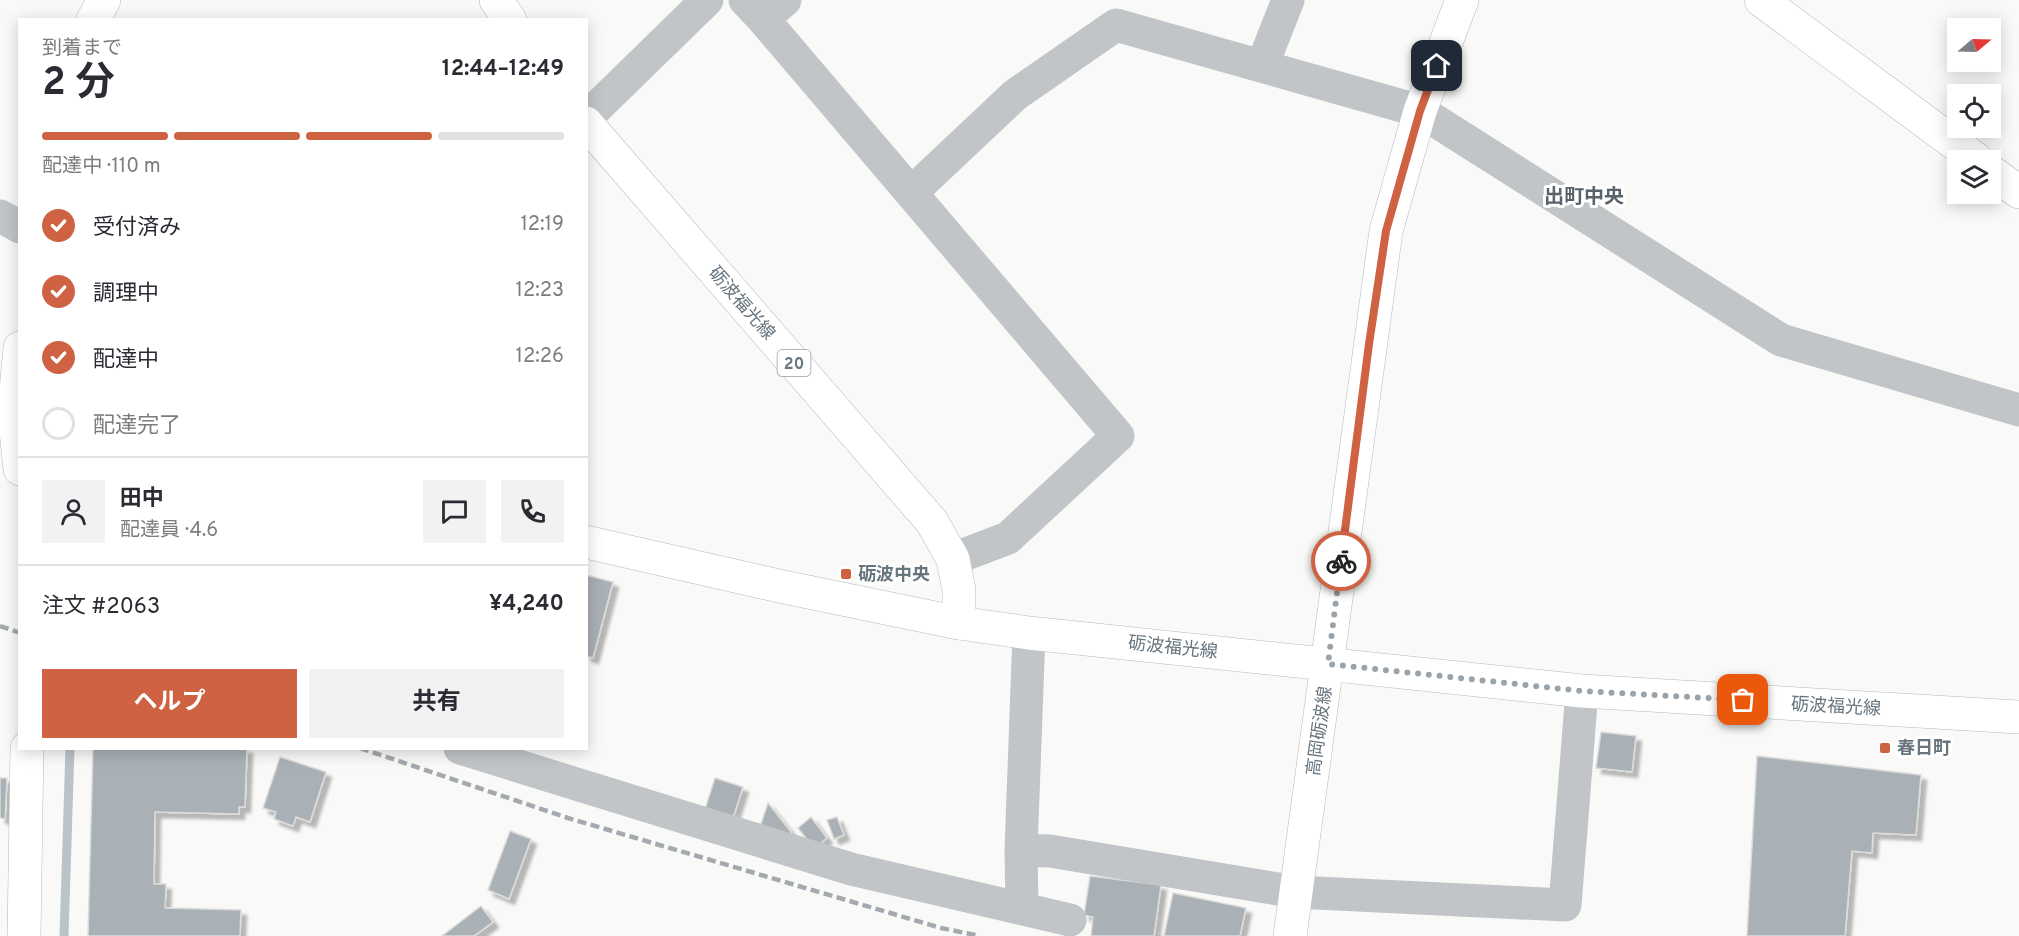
<!DOCTYPE html>
<html lang="ja">
<meta charset="utf-8">
<style>
body{margin:0;font-family:Overpass,"Noto Sans JP",sans-serif;background:#f2f2f3;color:#2b2b33;height:100vh;display:flex;flex-direction:column;font-size:22px;white-space:nowrap}
*{box-sizing:border-box;margin:0}
p{font-size:20px;color:#7c7c81}
.icon{flex:none;width:33px;height:33px;fill:none;stroke:currentColor;stroke-width:2;stroke-linecap:round;stroke-linejoin:round}
.map{position:relative;flex:1;overflow:hidden}
.drawer{position:absolute;left:18px;top:18px;width:570px;height:732px;display:flex;flex-direction:column;background:#fff;border-radius:0px;box-shadow:0 3px 15px #0003}
.drawer>*{flex:none}
.needle{width:39px;rotate:71deg}
.buttons{position:absolute;left:1947px;top:18px;display:grid;gap:12px}
.buttons a{display:grid;place-items:center;width:54px;height:54px;border-radius:0px;background:#fff;box-shadow:0 3px 15px #0003;font-size:30px}
.pin{position:absolute;display:grid;place-items:center;width:51px;height:51px;color:#fff;margin:-26px;border-radius:12px;box-shadow:0 3px 9px #0006}
.courier{position:absolute;display:grid;place-items:center;width:60px;height:60px;margin:-30px;border:4px solid #cf6242;border-radius:50%;background:#fff;color:#222;box-shadow:0 2px 8px #0007}
.summary em{font-style:normal;font-weight:700}
.summary div{display:flex;flex-direction:column-reverse}
.summary{display:flex;align-items:center;justify-content:space-between;height:102px;padding:0 24px}
h1{font-size:39px;font-weight:700;line-height:45px}
.bar{display:grid;grid-template-columns:repeat(4,1fr);gap:9px 6px;align-content:center;height:72px;padding:0 24px}
.bar i{height:8px;border-radius:4px;background:#e1e1e2}
.bar .current{background:#cf6242}
.bar p{grid-column:span 4}
.line{display:flex;align-items:center;gap:15px;padding:0 24px;border-top:2px solid #e1e1e2}
.line div{flex:1}
.round{display:grid;place-items:center;flex:none;width:63px;height:63px;border-radius:0px;background:#f2f2f3}
ol{padding:0 24px;list-style:none}
li{display:flex;align-items:center;gap:18px;height:66px}
li p{margin-inline-start:auto}
li .icon{padding:6px;border-radius:50%;background:#cf6242;color:#fff;stroke-width:4}
li:last-child{color:#7c7c81}
li i{width:33px;height:33px;border:3px solid #e1e1e2;border-radius:50%}
.action{display:flex;gap:12px;margin-top:auto;padding:12px 24px}
.action a{flex:1;height:69px;border-radius:0px;background:#cf6242;color:#fff;font-size:24px;font-weight:700;line-height:69px;text-align:center}
.action a+a{background:#f2f2f3;color:#2b2b33}
.map>svg:first-child{display:block}
.lines{fill:none;stroke-linecap:round;stroke-linejoin:round}
.stream{stroke:#bac4c8;stroke-width:9}
.building{fill:#a9b0b6;stroke:#dbdbda;stroke-width:1.5;filter:url(#shadow)}
.secondary-casing{stroke:#b4b9bd;stroke-width:34}
.primary-casing{stroke:#b5b9bc;stroke-width:34}
.street{stroke:#c1c5c8;stroke-width:33}
.secondary{stroke:#fff;stroke-width:33}
.primary{stroke:#fff;stroke-width:33}
.rail{stroke:#a3a9ae;stroke-width:4.5;stroke-dasharray:9 4.5;stroke-linecap:butt}
.done{stroke:#9aa3a9;stroke-width:6;stroke-dasharray:0 10.8}
.route{stroke:#cf6242;stroke-width:8}
.poi-dot{fill:#cf6242;stroke:#fff;stroke-width:2}
.labels{text-anchor:middle;stroke-width:6;stroke-linejoin:round;paint-order:stroke}
.shield{fill:#fff;stroke:#959ea5;stroke-width:1.5}
.shield-label{font-size:16px;font-weight:bold;fill:#67757f}
.street-label{font-size:18px;fill:#67757f;stroke:#fff}
.poi-label{font-size:18px;font-weight:bold;fill:#67757f;stroke:#fff;text-anchor:start}
.neighbourhood-label{font-size:20px;font-weight:bold;fill:#59636b;stroke:#fff}
</style>
<div class="map">
<svg width="2019" height="936" viewBox="0 0 2019 936">
<defs>
<filter id="shadow"><feDropShadow dx="5.5" dy="5.5" stdDeviation="1.5" flood-color="#0004"/></filter>
</defs>
<rect width="100%" height="100%" fill="#f9f9f8"/>
<g class="lines">
<!-- stream -->
<path class="stream" d="M64,936l6,-188"/>
</g>
<!-- building -->
<path class="building" d="M586,575l27,7 -20,76 -7,-2z
M1601,732l35,4 -4,36 -36,-4z
M93,748h154l-2,59h-6v7l-84,-2 -1,72h12l-1,24 76,2 -1,26h-152z
M1757,756l164,19 -5,60 -43,-2 -1,20 -20,-2 -7,85h-98z
M280,757l46,15 -16,50 -14,-5 -3,9 -19,-7 2,-7 -13,-4z
M0,778h7l-2,41 -5,-1z
M715,778l28,9 -10,31 -28,-9z
M768,803l23,29 -5,16 -28,-15z
M811,817l16,21 -13,10 -16,-20z
M837,817l7,18 -10,4 -7,-19z
M510,831l21,8 -22,60 -21,-9z
M1090,876l71,9 -7,51h-63l2,-19 -9,-2z
M1173,893l73,15 -6,28h-76z
M481,906l12,16 -19,14h-32z"/>
<g class="lines">
<!-- secondary casing -->
<g class="secondary-casing">
<path id="secondary" d="M1761,0l216,160
M93,20l11,-20
M1990,171l29,21
M20,348l-6,64 6,57
M586,542l193,44 180,37
M24,936l3,-188"/>
</g>
<!-- primary casing -->
<g class="primary-casing">
<path id="primary" d="M496,0l14,20
M586,123l346,399 21,37 6,31v33l70,10 553,58 437,26
M1290,936l96,-705 34,-120 42,-111"/>
</g>
<!-- street -->
<path class="street" d="M745,0l18,19 22,-19
M763,19l355,417 -110,102 -55,21
M1262,66l26,-66
M586,118l121,-118
M912,192l103,-97 101,-70 304,86 361,229 238,70
M0,216l20,11
M460,748l391,121 219,51
M1021,850l29,1 246,41 269,13 17,-214
M1022,909l-1,-59 8,-217"/>
<!-- secondary -->
<use href="#secondary" class="secondary"/>
<!-- primary -->
<use href="#primary" class="primary"/>
<!-- rail -->
<path class="rail" d="M0,626l20,7
M360,748l208,70 373,110 39,8"/>
</g>
<g class="lines">
<!-- done -->
<path class="done" d="M1341,561l-13,103 254,27 161,9"/>
<!-- route -->
<path class="route" d="M1341,561l28,-217 17,-113 34,-120 17,-45"/>
</g>
<!-- markers -->
<g class="poi-dot">
<rect x="840" y="568" width="12" height="12" rx="3"/>
<rect x="1879" y="742" width="12" height="12" rx="3"/>
</g>
<g class="labels">
<!-- shield labels -->
<rect class="shield" x="777.5" y="350" width="33" height="26" rx="4.5"/>
<g class="shield-label">
<text x="794" y="369">20</text>
</g>
<!-- street labels -->
<g class="street-label">
<text transform="translate(742 303) rotate(49)" y="6">砺波福光線</text>
<text transform="translate(1173 647) rotate(6)" y="6">砺波福光線</text>
<text transform="translate(1836 706) rotate(3)" y="6">砺波福光線</text>
<text transform="translate(1319 731) rotate(-82)" y="6">高岡砺波線</text>
</g>
<!-- poi labels -->
<g class="poi-label">
<text x="858" y="580">砺波中央</text>
<text x="1897" y="754">春日町</text>
</g>
<!-- neighbourhood labels -->
<g class="neighbourhood-label">
<text x="1584" y="203">出町中央</text>
</g>
</g>
</svg>
<div class="buttons">
<a><svg class="needle" viewBox="-14 -14 28 28"><path d="M0-13l5 13h-10z" fill="#e53935"/><path d="M0 13l5-13h-10z" fill="#7c7c81"/></svg></a>
<a><svg class="icon" aria-label="locate" viewBox="0 0 24 24"><circle cx="12" cy="12" r="6"/><path d="M12 2v4M12 18v4M2 12h4M18 12h4"/></svg></a>
<a><svg class="icon" aria-label="layers" viewBox="0 0 24 24"><path d="M12 4l9 5-9 5-9-5zM3 14l9 5 9-5"/></svg></a>
</div>
<div class="pin" style="left:1743px;top:700px;background:#ea580c"><svg class="icon" aria-label="bag" viewBox="0 0 24 24"><path d="M5 8h14l-1 12H6zM9 8a3 3 0 0 1 6 0"/></svg></div>
<div class="pin" style="left:1437px;top:66px;background:#1f2937"><svg class="icon" aria-label="home" viewBox="0 0 24 24"><path d="M3 11l9-7 9 7M6 9v11h12V9"/></svg></div>
<div class="courier" style="left:1341px;top:561px"><svg class="icon" aria-label="bike" viewBox="0 0 24 24"><circle cx="6" cy="16" r="4"/><circle cx="18" cy="16" r="4"/><path d="M6 16l4-8h5l3 8M10 8l3 8H6M13 5h3"/></svg></div>
<section class="drawer">
<div class="summary"><div><h1>2 分</h1><p>到着まで</p></div><em>12:44–12:49</em></div>
<div class="bar"><i class="current"></i><i class="current"></i><i class="current"></i><i></i><p>配達中 · 110 m</p></div>
<ol>
<li><svg class="icon" aria-label="check" viewBox="0 0 24 24"><path d="M5 12l5 5 9-10"/></svg>受付済み<p>12:19</p></li>
<li><svg class="icon" aria-label="check" viewBox="0 0 24 24"><path d="M5 12l5 5 9-10"/></svg>調理中<p>12:23</p></li>
<li><svg class="icon" aria-label="check" viewBox="0 0 24 24"><path d="M5 12l5 5 9-10"/></svg>配達中<p>12:26</p></li>
<li><i></i>配達完了</li>
</ol>
<div class="line" style="height:108px"><a class="round"><svg class="icon" aria-label="person" viewBox="0 0 24 24"><circle cx="12" cy="8" r="4"/><path d="M4 21q1-7 8-7t8 7"/></svg></a><div><b>田中</b><p>配達員 · 4.6</p></div><a class="round"><svg class="icon" aria-label="chat" viewBox="0 0 24 24"><path d="M4 5h16v11H9l-5 4z"/></svg></a><a class="round"><svg class="icon" aria-label="phone" viewBox="0 0 24 24"><path d="M5 4h4l2 5-3 2q2 4 5 5l2-3 5 2v4C11 20 4 13 5 4z"/></svg></a></div>
<div class="line" style="height:78px"><div>注文 #2063</div><b>¥4,240</b></div>
<div class="action"><a>ヘルプ</a><a>共有</a></div>
</section>
</div>
